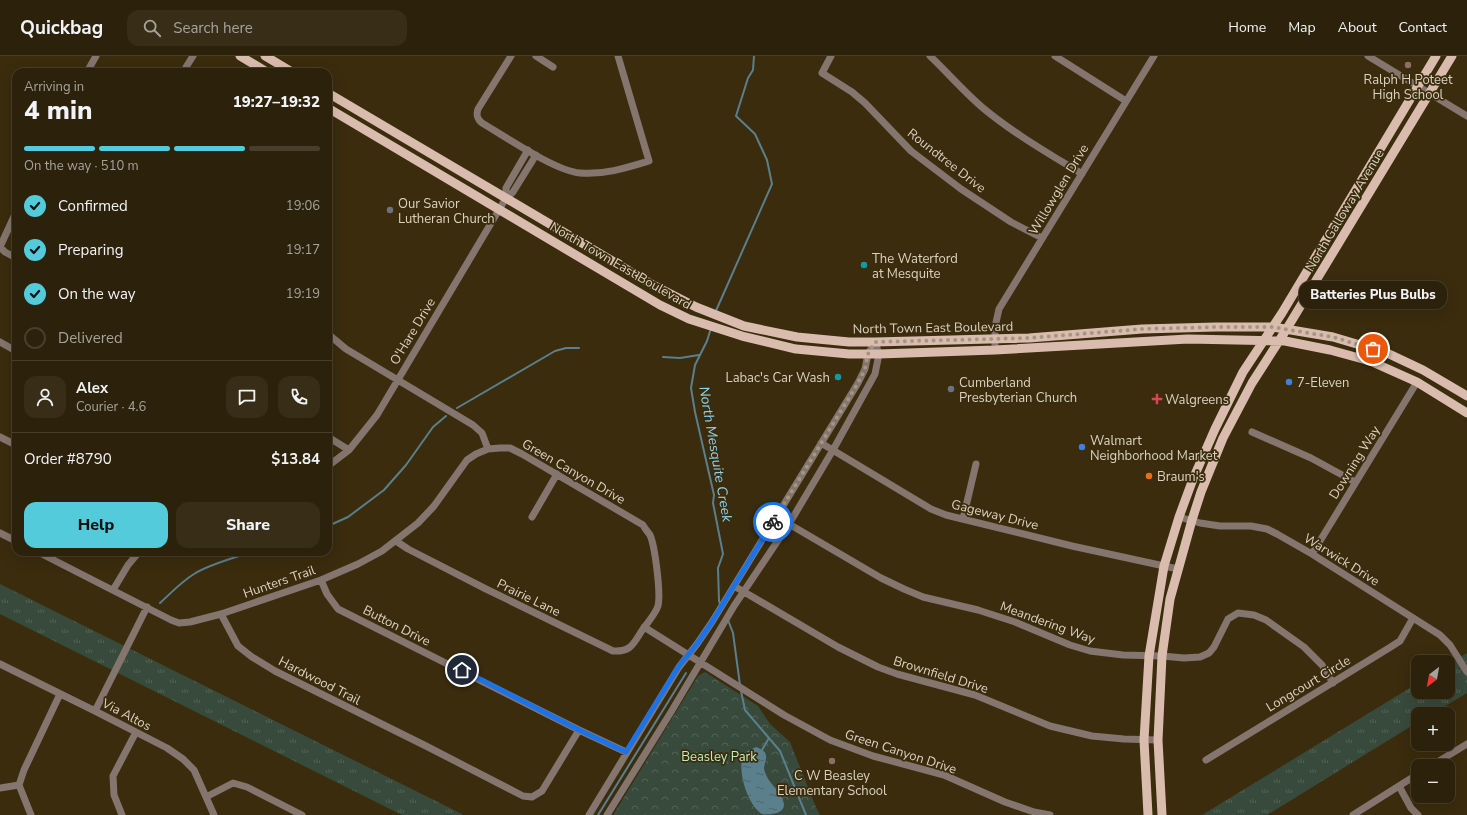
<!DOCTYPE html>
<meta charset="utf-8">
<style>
body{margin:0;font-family:"Nunito Sans",sans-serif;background:#382e18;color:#f1f3f6;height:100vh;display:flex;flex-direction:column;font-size:15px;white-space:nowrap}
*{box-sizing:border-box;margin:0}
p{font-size:13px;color:#a6a39c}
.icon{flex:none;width:22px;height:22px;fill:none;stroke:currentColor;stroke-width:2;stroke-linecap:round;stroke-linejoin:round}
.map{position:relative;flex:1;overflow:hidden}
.panel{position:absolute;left:12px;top:12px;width:320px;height:488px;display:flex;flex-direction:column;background:#2c210a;border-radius:12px;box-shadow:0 4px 16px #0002,0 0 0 1px #483e2b}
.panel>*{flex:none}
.needle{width:26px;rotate:211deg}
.fabs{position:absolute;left:1411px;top:599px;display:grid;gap:8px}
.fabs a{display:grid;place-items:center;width:44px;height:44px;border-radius:8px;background:#2c210a;box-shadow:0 4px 16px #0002,0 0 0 1px #483e2b;font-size:20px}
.pin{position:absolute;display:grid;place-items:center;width:34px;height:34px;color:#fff;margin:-17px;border:2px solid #fff;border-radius:50%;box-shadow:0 1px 4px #0007}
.courier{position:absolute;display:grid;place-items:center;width:40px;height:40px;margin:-20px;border:3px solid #1a73e8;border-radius:50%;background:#fff;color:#222;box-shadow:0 1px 5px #0007}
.bubble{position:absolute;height:28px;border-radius:12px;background:#2c210a;box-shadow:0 4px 16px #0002,0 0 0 1px #483e2b;font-size:13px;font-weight:800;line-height:28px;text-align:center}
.headline em{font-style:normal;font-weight:800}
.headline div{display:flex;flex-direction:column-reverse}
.headline{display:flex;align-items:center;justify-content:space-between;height:68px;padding:0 12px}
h1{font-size:26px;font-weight:800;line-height:30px}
.bar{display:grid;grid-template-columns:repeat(4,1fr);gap:6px 4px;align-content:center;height:48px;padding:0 12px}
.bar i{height:5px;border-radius:3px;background:#483e2b}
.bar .selected{background:#53cbdb}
.bar p{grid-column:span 4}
.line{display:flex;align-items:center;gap:10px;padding:0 12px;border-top:1px solid #483e2b}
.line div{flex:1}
.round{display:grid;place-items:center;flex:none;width:42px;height:42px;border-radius:12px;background:#382e18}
ol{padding:0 12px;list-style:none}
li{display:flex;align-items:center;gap:12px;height:44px}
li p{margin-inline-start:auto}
li .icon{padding:4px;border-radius:50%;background:#53cbdb;color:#111;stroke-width:4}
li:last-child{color:#a6a39c}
li i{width:22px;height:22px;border:2px solid #483e2b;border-radius:50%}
.button{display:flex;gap:8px;margin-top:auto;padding:8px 12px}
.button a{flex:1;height:46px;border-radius:12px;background:#53cbdb;color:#111;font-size:16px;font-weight:800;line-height:46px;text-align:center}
.button a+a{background:#382e18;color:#f1f3f6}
header{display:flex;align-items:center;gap:24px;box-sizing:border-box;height:56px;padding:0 20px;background:#2c210a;border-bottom:1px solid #483e2b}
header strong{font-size:19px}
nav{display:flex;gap:22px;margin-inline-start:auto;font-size:14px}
.search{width:280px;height:36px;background:#382e18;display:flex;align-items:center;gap:10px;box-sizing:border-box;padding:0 14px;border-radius:12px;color:#a6a39c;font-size:15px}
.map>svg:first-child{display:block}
.grass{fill:url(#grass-tufts)}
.forest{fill:url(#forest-crowns)}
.water{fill:url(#water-ripples)}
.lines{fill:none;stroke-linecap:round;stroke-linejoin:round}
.stream{stroke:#5a7f8d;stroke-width:2}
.minor{stroke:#84756e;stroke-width:7}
.major{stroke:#d9bcad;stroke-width:9}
.done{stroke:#a29882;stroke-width:4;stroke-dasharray:0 7.2}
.route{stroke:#1a73e8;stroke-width:5}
.education-dot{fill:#8d6e63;stroke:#3a2c0d;stroke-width:1.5}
.worship-dot{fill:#6b7280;stroke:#3a2c0d;stroke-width:1.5}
.culture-dot{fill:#0f9aa8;stroke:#3a2c0d;stroke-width:1.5}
.shop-dot{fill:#3f7fe0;stroke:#3a2c0d;stroke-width:1.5}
.health-dot{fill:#e0444e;stroke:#3a2c0d;stroke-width:1.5}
.food-dot{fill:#e8710a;stroke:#3a2c0d;stroke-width:1.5}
.labels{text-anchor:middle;stroke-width:3.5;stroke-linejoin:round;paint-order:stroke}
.poi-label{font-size:13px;fill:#dad2c1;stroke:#3a2c0d;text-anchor:start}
.street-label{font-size:13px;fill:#dad2c1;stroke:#3a2c0d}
.park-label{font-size:13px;fill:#baeec5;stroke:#3a2c0d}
.water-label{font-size:14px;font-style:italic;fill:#8ed2eb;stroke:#3a2c0d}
</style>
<header>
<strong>Quickbag</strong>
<div class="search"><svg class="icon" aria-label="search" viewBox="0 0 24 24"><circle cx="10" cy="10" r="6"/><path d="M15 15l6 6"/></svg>Search here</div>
<nav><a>Home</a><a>Map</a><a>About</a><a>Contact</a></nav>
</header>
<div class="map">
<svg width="1467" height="759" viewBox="0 0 1467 759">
<defs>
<pattern id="grass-tufts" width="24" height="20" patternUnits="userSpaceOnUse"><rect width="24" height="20" fill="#384a3b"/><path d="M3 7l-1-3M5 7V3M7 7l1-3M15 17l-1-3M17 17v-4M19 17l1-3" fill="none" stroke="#546356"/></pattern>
<pattern id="forest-crowns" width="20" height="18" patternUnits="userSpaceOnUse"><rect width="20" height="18" fill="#384a3b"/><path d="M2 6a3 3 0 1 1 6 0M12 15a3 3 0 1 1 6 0" fill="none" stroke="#546356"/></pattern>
<pattern id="water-ripples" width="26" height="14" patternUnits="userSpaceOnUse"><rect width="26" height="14" fill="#5a7f8d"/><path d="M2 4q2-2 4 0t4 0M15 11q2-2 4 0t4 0" fill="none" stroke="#50656c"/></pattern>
</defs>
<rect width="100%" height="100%" fill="#3a2c0d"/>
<!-- grass -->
<path class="grass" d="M0,528l464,231h-62l-402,-201z
M1467,597v40l-35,21h-14v8l-151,93h-65l216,-132v9h30v-28z"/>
<!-- forest -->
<path class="forest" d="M705,616l53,34 12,18 20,18 25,63 5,10h-207l85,-139z"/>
<!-- water -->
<path class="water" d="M756,691c14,5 10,10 8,21 0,3 2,6 3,9 4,7 13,16 16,23 5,13 -10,15 -21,14 -15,-9 -26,-46 -18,-61z"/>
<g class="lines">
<!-- stream -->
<path class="stream" d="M715,257l57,-129 -5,-24 -12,-26 -19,-18 12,-38 5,-8 1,-14
M711,272l-4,13 -12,24 -4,23 4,24 19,83 -1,8 10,51 -5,14 1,33 1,3
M663,301l17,1 19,-3
M457,352l98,-57 11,-3h13
M328,470l20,-9 36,-27 22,-25 27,-38 13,-11
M160,547c11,-10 21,-21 34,-29 16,-10 40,-16 58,-22
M728,564l5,13 7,52
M741,635l4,19 35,41 26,64
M762,694l7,-12
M598,759l88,-142"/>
<!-- minor -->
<path class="minor" d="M511,0l-33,53c-2,6 -1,10 4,14 24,14 73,48 98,50 24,2 46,-5 69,-12l-31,-105
M536,0l17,11
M831,0l-9,17 30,19 13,11 46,48 50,38 50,33 31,16
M930,0c18,17 34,36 53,52 30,25 65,45 99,66
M1055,0l71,45
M1368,0l99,60
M87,16l9,-16
M183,16l10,-16
M506,142v-10l22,-38
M16,156l-16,35 5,5 11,6
M328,278l18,15 127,76 9,8 6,16
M0,286l16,9
M995,294v-23l4,-18 155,-253
M1252,376l59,26 44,24
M0,381l16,8
M328,381l21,13
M821,387l110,66 15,6 126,31 106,23
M328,410l21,-16 28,-35 129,-217 7,-6 23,-37
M532,461l25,-43
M777,461l104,61 23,11 19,8 55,13 37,12 55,23 20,6 33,4 39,1 22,2 16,-1 9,-4 5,-6 14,-28 10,-6 16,2 12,5 38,27 18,18 11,18
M1179,461l21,6 20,3h31l16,3 10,5 35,20 128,81 10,10 17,27
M963,463l13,-55
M0,477l16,8
M38,496l133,68 8,3 11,-1 31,-8 100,-34 37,-16 24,-13 36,-28 16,-17 33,-46 9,-6 12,-5 12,-1h10l12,6 121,71c2,4 5,7 7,10 5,11 11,59 8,71 -3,9 -12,18 -17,26 -8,13 -11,20 -28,19l-127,-62 -78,-40 -12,-8
M1312,498l105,-172
M321,524l6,14 11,15 241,121 47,22
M734,530l104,61 40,20 19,7 78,21 75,31 42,10 32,3 34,1
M113,534l15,-25 11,-13
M221,558l17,32 14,11 23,14 151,75 97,50 9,1 10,-6 37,-61
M644,571l140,88 46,25 43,16 71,19 61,27 29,10 16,3
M0,608l95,47 72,37 16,11 11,11 20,45
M95,655l52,-104
M1206,704l183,-112 11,-7 13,-23
M1431,710l36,-22
M1399,730l12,22 7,7
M0,732l19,-3
M206,741l27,-14 14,4 55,28
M31,759l-12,-30 5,-15 36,-76
M122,759l-8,-20 -1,-19 23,-44
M589,759l90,-148 18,-23 15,-22 146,-239 7,-14 3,-15 7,-12
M607,759l64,-103 63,-106 55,-82 44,-74 42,-76 4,-20 -4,-12
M1353,759l65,-41"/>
<!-- major -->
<path class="major" d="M240,0l27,16
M265,0l27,16
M328,37l325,192 43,22 48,19 53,11 52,5h26l154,-4 113,-9 74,-2h57l60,10 54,16 36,17 44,26
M328,52l332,197 29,14 53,17 54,13 53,5h30l116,-4 193,-11 97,2 45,9 40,11 47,21 50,31
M1148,759l-4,-75 5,-84 15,-90 15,-49 14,-38 22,-50 28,-57 39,-59 154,-257
M1162,759l-4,-75 4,-84 8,-57 22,-79 9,-28 22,-54 29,-55 34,-53 166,-274"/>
</g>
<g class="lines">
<!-- done -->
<path class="done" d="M773,466l85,-139 7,-14 3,-15 7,-12 154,-4 113,-9 74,-2h56l61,10 40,12"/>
<!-- route -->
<path class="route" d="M462,614l117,60 47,22 53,-86 18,-22 15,-22 61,-100"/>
</g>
<!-- markers -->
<g class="education-dot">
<circle cx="1408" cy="9" r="4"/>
<circle cx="832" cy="705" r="4"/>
</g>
<g class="worship-dot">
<circle cx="390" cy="154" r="4"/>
<circle cx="951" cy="333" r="4"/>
</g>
<g class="culture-dot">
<circle cx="864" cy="209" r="4"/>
<circle cx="838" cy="321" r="4"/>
</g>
<g class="shop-dot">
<circle cx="1289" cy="326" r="4"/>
<circle cx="1082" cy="391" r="4"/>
</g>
<path class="health-dot" d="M1155 337h4v4h4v4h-4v4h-4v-4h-4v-4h4z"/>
<circle class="food-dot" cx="1149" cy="420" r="4"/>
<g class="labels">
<!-- poi labels -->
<g class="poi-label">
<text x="1408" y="28" text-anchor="middle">Ralph H Poteet<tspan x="1408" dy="15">High School</tspan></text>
<text x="398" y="152">Our Savior<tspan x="398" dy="15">Lutheran Church</tspan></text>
<text x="872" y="207">The Waterford<tspan x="872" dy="15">at Mesquite</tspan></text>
<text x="830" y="326" text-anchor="end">Labac's Car Wash</text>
<text x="959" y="331">Cumberland<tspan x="959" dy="15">Presbyterian Church</tspan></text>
<text x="1297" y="331">7-Eleven</text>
<text x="1165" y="348">Walgreens</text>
<text x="1090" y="389">Walmart<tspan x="1090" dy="15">Neighborhood Market</tspan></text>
<text x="1157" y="425">Braum's</text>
<text x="832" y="724" text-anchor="middle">C W Beasley<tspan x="832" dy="15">Elementary School</tspan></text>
</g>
<!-- street labels -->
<g class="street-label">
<text transform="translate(947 104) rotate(38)" y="5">Roundtree Drive</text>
<text transform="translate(1058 133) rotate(-59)" y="5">Willowglen Drive</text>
<text transform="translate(1344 154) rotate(-59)" y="5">North Galloway Avenue</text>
<text transform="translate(621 209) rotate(30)" y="5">North Town East Boulevard</text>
<text transform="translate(933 271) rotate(-1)" y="5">North Town East Boulevard</text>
<text transform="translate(412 275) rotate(-59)" y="5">O'Hare Drive</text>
<text transform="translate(1354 406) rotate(-58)" y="5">Downing Way</text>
<text transform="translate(574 415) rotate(30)" y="5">Green Canyon Drive</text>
<text transform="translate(995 458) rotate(14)" y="5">Gageway Drive</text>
<text transform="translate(1342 503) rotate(32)" y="5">Warwick Drive</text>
<text transform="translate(279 525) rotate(-19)" y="5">Hunters Trail</text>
<text transform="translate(529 541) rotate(26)" y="5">Prairie Lane</text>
<text transform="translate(1048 566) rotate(20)" y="5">Meandering Way</text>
<text transform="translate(397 569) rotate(27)" y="5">Button Drive</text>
<text transform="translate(941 618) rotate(17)" y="5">Brownfield Drive</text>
<text transform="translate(320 624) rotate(27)" y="5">Hardwood Trail</text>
<text transform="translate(1308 627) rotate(-31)" y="5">Longcourt Circle</text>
<text transform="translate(127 658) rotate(28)" y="5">Via Altos</text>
<text transform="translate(901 695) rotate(18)" y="5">Green Canyon Drive</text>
</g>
<!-- park labels -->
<g class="park-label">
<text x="719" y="705">Beasley Park</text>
</g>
<!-- water labels -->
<g class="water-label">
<text transform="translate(716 398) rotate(80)" y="5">North Mesquite Creek</text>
</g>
</g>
</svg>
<div class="fabs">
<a><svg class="needle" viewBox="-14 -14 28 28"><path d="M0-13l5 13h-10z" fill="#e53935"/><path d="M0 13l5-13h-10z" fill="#a6a39c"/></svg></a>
<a>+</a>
<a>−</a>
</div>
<div class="pin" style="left:1373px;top:293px;background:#ea580c"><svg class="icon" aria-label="bag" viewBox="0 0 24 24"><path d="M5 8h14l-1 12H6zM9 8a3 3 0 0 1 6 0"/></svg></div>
<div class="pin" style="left:462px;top:614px;background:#1f2937"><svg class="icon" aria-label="home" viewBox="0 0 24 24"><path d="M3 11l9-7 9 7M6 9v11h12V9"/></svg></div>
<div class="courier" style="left:773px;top:466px"><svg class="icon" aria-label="bike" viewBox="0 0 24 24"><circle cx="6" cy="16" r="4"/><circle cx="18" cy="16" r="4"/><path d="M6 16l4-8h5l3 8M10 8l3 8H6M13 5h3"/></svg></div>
<div class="bubble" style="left:1299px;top:225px;width:148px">Batteries Plus Bulbs</div>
<section class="panel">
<div class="headline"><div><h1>4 min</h1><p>Arriving in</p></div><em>19:27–19:32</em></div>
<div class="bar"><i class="selected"></i><i class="selected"></i><i class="selected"></i><i></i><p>On the way · 510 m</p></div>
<ol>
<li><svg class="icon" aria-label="check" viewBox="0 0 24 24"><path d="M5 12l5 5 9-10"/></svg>Confirmed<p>19:06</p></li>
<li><svg class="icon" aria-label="check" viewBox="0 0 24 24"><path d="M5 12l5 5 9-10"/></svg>Preparing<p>19:17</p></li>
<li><svg class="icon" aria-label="check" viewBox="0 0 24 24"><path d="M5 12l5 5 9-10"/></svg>On the way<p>19:19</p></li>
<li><i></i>Delivered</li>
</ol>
<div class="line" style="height:72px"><a class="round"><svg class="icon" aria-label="person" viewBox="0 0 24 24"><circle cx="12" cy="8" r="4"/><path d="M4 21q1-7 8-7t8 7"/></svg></a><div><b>Alex</b><p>Courier · 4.6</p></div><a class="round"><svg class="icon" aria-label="chat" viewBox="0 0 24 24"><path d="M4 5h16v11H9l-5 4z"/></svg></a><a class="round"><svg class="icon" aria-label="phone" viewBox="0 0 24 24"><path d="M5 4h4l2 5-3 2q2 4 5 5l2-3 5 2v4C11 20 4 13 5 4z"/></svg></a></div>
<div class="line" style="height:52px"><div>Order #8790</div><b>$13.84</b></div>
<div class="button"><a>Help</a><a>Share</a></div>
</section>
</div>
